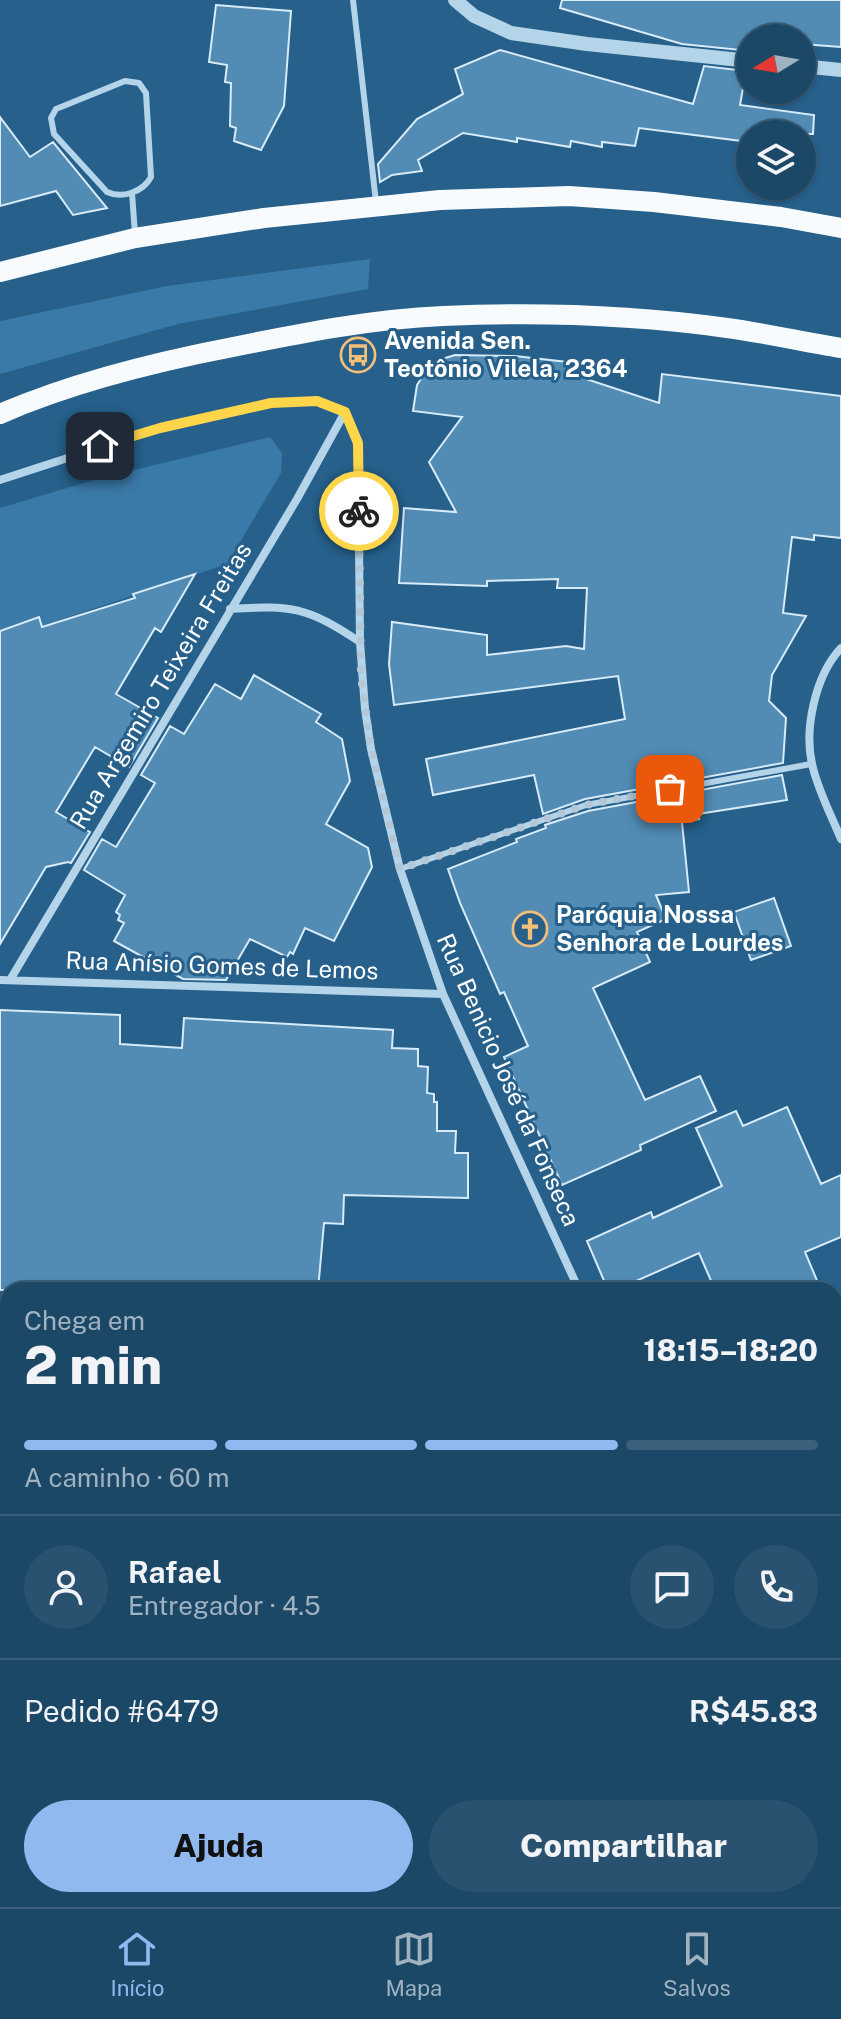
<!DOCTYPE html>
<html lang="pt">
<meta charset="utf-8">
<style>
body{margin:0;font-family:"Public Sans",sans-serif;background:#295271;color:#f1f3f6;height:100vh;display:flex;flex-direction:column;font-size:30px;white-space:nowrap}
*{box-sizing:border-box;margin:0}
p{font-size:26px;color:#a0b2c0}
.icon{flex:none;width:44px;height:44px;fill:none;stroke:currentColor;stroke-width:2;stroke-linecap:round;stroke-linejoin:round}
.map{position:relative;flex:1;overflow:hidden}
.sheet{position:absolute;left:0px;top:1282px;width:842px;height:626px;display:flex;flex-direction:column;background:#1c4868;border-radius:24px 24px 0 0;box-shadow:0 2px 6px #0004,0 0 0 2px #3a607c}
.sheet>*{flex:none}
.needle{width:52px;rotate:259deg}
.tools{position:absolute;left:736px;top:24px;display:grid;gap:16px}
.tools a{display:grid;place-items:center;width:80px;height:80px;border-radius:50%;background:#1c4868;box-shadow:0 2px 6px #0004,0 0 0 2px #3a607c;font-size:40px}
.pin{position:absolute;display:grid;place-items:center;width:68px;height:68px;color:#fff;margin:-34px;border-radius:16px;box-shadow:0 4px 12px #0006}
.courier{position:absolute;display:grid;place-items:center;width:80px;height:80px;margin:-40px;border:6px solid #ffd54a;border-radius:50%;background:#fff;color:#222;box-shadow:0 2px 10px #0007}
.headline em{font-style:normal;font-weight:800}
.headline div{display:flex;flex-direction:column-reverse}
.headline{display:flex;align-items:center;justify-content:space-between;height:136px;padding:0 24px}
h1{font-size:52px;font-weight:800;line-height:60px}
.bar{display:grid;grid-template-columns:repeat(4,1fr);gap:12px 8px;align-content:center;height:96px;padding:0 24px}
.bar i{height:10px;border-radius:6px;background:#3a607c}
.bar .current{background:#90b9f0}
.bar p{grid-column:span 4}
.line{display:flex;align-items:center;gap:20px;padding:0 24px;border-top:2px solid #3a607c}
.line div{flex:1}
.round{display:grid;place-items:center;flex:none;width:84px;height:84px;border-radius:42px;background:#295271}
.primary-button{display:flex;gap:16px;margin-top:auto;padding:16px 24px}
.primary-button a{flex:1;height:92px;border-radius:48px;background:#90b9f0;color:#111;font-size:32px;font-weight:800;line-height:92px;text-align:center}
.primary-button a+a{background:#295271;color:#f1f3f6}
.tab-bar{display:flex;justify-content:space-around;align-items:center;height:112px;border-top:2px solid #3a607c;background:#1c4868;font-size:22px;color:#a0b2c0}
.tab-bar a{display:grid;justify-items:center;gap:4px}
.tab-bar .current{color:#90b9f0}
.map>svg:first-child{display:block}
.green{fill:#3a7aa8}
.building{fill:#528bb4;stroke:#d8ebf8;stroke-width:2}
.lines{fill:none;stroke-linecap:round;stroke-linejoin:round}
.service{stroke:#b4d4ea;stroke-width:6}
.minor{stroke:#b4d4ea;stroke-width:8}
.tertiary{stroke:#b4d4ea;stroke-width:14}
.primary{stroke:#f8fbfe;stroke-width:20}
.done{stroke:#b3c7d6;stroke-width:8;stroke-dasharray:0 14.4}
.route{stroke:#ffd54a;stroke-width:10}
.labels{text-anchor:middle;stroke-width:6;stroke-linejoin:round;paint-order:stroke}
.poi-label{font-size:24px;font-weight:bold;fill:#fff;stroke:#26608b;text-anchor:start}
.street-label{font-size:24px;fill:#fff;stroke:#26608b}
</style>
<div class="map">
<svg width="841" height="1907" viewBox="0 0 841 1907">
<rect width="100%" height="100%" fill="#26608b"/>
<!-- green -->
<path class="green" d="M370,259l-2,30 -190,35 -178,50v-53l167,-35z
M270,437l12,16 -1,20 -54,91 -227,76v-132l101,-30z"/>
<!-- building -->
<path class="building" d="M562,0h279v47l-39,-3v-6h-52v13l-68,-7 -122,-36z
M216,5l75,6 -7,95 -23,44 -27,-9 2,-13 -6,-2 1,-43 -6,-1 2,-17 -18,-3z
M500,50l193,54 11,-38 42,5 -6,34 74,10 -1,19h-63v8l-111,-14 -4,18 -33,-4v5l-31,-6 -1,6 -53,-9v4l-54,-9 -45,27 4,11 -30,4 -12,7 -2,-18 39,-45 46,-25 -8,-25z
M0,117l30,40 23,-15 54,66 -34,7 -17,-24 -56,15z
M455,355l60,1 61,7 1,13 82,27 3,-29 179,22v142l-27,-3v5l-22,-3 -9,76 23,3 -34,59 -3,26 17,17 -3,45 -198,36 -42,15 -9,-39 -101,20 -7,-36 199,-40 -7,-43 -224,29 -5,-41 3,-42 95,13v20l79,-9 18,3 3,-61h-30l1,-9 -71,2v5l-88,-3 5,-75 52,4 -27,-50 33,-45 -49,-6 4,-26 9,-14 16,-12z
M195,574l-34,58 -6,-4 -39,66 42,24 -29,49 -34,-20 -39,65 34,20 -19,31 -3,-1 -22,5 -46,77v-313l39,-14 3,10 93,-29 -2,-4z
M254,675l67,39 -5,8 26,17 8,42 -24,43 42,24 4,19 -38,74 -29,-13 -12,26 -3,-2 -3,5 -37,-18 -24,41 -43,-1 -69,-38 10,-18 -6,-3 2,-5 -4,-3 9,-17 -41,-25 18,-31 14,8 39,-64 -14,-8 29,-49 14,8 31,-50 26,15z
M782,775l5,25 -89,14 1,5 -17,3 7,70 -33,3 10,24 -29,13 13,30 -57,26 52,112 55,-24 16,35 -76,34 1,5 -79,35 -58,-128 24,-11 -24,-54 -4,2 -40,-91 -12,-34 69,-27 -1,-3 30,-11 -1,-3 43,-14z
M774,898l17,48 -40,14 -17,-48z
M0,1010l120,5v29l62,4 2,-30 209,12 -1,18 26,1v17l10,1 -1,26 7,1v8h3v29h19l-1,22h13v45l-124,-3 -1,29 -19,-1 -6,67h-318z
M787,1107l34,77 20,-9v62l-36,15 16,38h-106l-16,-37 -83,37h-8l-21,-49 64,-29 2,6 69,-32 -26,-58 40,-17 7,15z"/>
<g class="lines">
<!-- service -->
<path class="service" d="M353,0l23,202
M125,81l14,2 7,10 5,84c-8,15 -29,22 -44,15l-53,-58 -3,-16 5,-9z
M132,193l3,41
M400,869l186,-64 225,-41"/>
<!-- minor -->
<path class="minor" d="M345,412l13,31 2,199 5,67 6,40 29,120 43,125 136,296
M0,480l160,-52 111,-25 46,-2 28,11
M230,609c63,-4 77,-2 130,33
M841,648c-26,28 -38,83 -28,120 6,24 18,47 28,71
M0,980l443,14
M10,980l287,-481 48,-87
M0,1376h8
M0,1673l8,-13
M834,1813l7,-11
M834,1889l7,2
M0,1901l3,6
M303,1907l5,-7
M779,1907l5,-7"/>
<!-- tertiary -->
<path class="tertiary" d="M455,0l19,16 37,17 76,11 163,17
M802,66l39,4"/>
<!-- primary -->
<path class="primary" d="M0,272l135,-34 129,-20 176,-18 129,-4 85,6 127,15 60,11
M0,414c73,-32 155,-52 233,-67 69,-14 139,-28 210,-31 94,-4 191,-1 284,12 38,5 76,14 114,20"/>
</g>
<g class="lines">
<!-- done -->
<path class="done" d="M359,511l2,166 10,72 29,120 186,-64 84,-16"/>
<!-- route -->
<path class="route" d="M100,446l60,-18 111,-25 46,-2 28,11 13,31 1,68"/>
</g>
<!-- icons -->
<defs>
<g id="bus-ring" transform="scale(1.8)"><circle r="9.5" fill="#26608b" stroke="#f3bf79" stroke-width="1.5"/><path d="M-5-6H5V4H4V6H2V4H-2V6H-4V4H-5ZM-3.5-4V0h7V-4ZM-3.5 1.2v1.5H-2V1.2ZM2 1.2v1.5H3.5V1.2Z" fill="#f3bf79"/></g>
<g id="church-ring" transform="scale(1.8)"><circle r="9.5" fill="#26608b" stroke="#f3bf79" stroke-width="1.5"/><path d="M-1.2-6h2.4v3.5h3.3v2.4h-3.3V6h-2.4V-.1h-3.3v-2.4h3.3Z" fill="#f3bf79"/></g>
</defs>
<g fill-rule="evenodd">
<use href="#bus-ring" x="358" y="355"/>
<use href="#church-ring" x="530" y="929"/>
</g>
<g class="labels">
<!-- poi labels -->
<g class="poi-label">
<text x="384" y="349">Avenida Sen.<tspan x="384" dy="28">Teotônio Vilela, 2364</tspan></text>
<text x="556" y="923">Paróquia Nossa<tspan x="556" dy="28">Senhora de Lourdes</tspan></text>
</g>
<!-- street labels -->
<g class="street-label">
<text transform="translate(161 686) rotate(-59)" y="8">Rua Argemiro Teixeira Freitas</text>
<text transform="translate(222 966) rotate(2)" y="8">Rua Anísio Gomes de Lemos</text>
<text transform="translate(508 1080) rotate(66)" y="8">Rua Benicio José da Fonseca</text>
</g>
</g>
</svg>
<div class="tools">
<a><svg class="needle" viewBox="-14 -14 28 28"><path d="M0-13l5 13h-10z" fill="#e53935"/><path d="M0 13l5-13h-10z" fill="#a0b2c0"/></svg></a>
<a><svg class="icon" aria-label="layers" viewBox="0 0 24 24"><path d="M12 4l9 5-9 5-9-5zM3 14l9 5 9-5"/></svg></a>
</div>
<div class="pin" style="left:670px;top:789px;background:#ea580c"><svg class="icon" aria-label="bag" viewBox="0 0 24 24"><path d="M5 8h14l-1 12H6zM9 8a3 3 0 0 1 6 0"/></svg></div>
<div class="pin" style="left:100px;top:446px;background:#1f2937"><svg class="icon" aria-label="home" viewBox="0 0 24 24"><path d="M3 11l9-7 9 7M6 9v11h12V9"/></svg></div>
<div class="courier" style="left:359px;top:511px"><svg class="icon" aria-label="bike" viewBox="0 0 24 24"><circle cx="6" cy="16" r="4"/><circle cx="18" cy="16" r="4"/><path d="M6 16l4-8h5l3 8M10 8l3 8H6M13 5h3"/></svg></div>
<section class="sheet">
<div class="headline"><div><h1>2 min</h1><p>Chega em</p></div><em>18:15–18:20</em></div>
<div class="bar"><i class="current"></i><i class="current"></i><i class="current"></i><i></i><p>A caminho · 60 m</p></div>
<div class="line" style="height:144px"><a class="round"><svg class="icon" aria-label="person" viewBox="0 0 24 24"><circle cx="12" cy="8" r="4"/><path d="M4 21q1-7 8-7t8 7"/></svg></a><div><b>Rafael</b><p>Entregador · 4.5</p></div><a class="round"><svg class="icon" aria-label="chat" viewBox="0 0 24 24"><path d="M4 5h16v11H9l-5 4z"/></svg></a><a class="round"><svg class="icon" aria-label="phone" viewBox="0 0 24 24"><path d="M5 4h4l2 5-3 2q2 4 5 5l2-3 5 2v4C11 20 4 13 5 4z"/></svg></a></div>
<div class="line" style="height:104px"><div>Pedido #6479</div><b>R$45.83</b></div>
<div class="primary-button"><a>Ajuda</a><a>Compartilhar</a></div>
</section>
</div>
<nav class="tab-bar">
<a class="current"><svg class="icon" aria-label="home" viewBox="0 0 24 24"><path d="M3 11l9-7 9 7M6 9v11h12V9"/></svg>Início</a>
<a><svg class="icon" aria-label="map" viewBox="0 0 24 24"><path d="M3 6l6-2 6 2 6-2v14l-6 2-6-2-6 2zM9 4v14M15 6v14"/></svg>Mapa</a>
<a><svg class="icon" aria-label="saved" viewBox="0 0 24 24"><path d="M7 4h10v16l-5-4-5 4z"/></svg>Salvos</a>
</nav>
